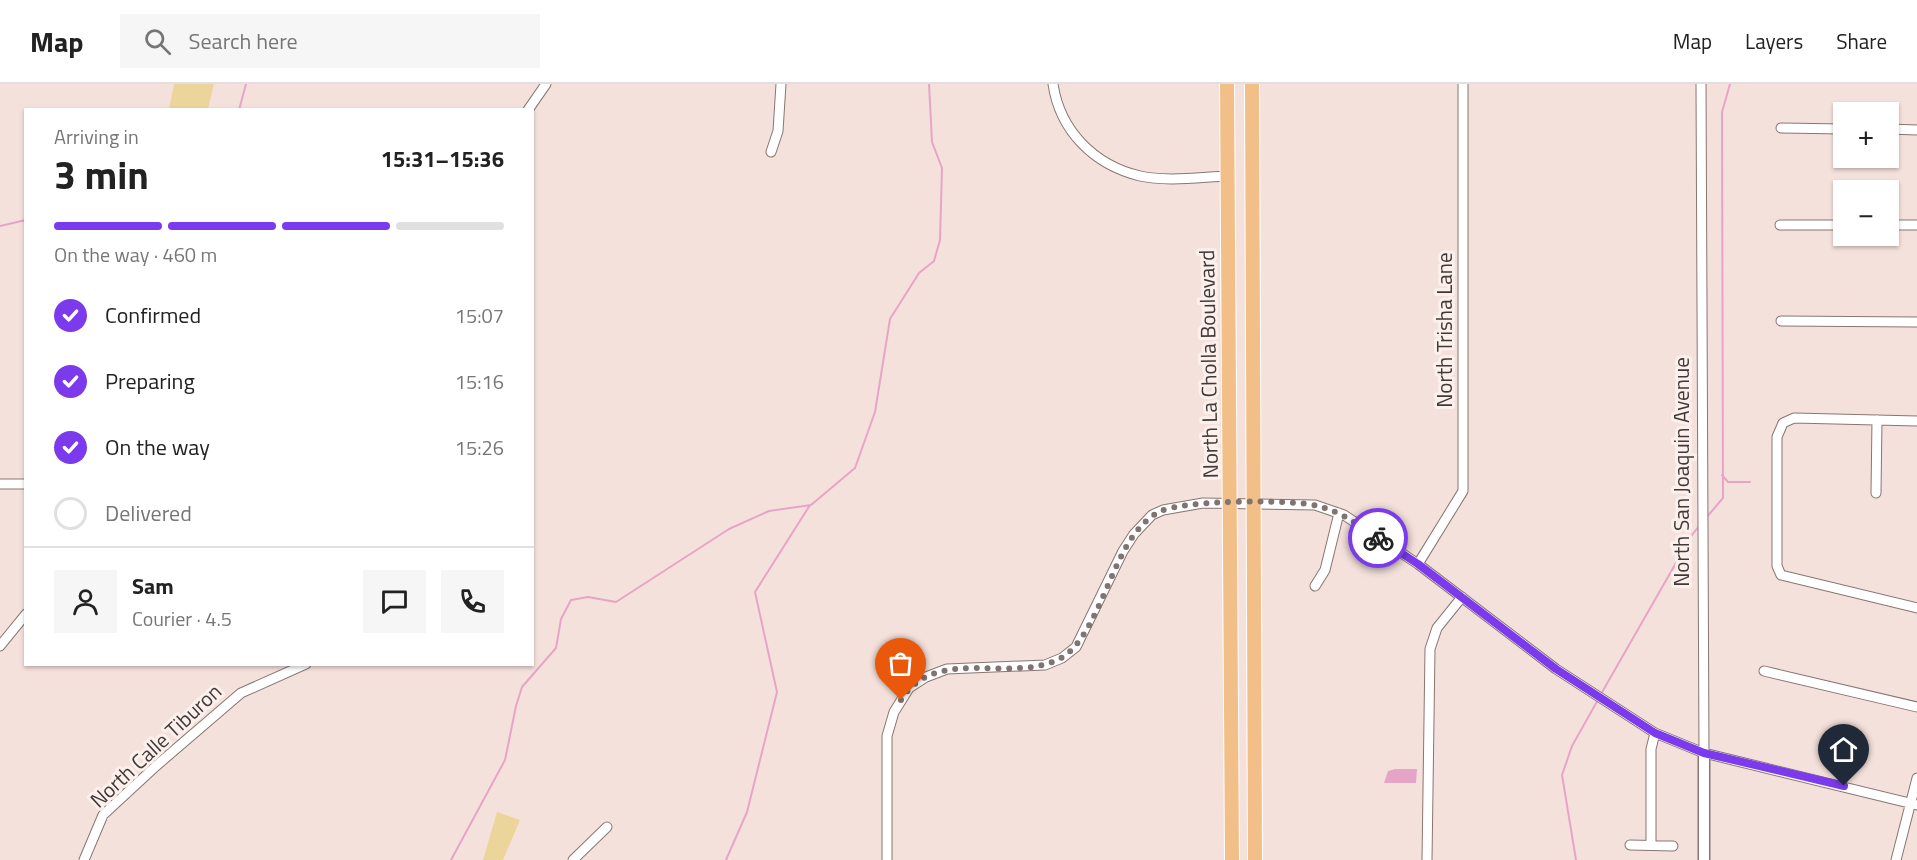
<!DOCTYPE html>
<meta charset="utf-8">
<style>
body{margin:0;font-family:"Titillium Web",sans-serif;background:#f6f6f6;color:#222;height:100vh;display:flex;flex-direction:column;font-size:22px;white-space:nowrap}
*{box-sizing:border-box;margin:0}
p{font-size:20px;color:#767676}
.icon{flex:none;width:33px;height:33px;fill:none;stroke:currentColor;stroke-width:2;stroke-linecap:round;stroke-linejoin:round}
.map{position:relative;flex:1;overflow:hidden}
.details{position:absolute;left:24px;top:24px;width:510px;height:558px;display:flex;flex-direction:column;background:#fff;border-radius:0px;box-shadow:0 2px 4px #0004}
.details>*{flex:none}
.fabs{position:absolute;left:1833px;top:18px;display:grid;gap:12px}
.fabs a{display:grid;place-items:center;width:66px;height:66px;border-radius:0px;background:#fff;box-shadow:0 2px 4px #0004;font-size:30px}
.pin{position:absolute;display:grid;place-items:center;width:51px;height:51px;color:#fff;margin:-62px -26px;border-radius:50% 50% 50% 0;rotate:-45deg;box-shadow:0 0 6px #0007}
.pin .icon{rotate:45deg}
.courier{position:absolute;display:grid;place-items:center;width:60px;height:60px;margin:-30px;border:4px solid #7c3aed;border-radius:50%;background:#fff;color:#222;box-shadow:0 2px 8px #0007}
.overview em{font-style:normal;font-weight:700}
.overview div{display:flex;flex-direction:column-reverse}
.overview{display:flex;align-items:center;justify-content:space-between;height:102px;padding:0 30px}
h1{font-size:39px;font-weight:700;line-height:45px}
.bar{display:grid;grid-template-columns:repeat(4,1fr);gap:9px 6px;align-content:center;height:72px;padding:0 30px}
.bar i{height:8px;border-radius:4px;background:#e0e0e0}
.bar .active{background:#7c3aed}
.bar p{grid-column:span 4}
.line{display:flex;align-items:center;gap:15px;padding:0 30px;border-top:2px solid #e0e0e0}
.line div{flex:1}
.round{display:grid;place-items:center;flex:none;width:63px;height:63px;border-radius:0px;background:#f6f6f6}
ol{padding:0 30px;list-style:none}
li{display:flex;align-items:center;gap:18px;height:66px}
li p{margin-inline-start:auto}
li .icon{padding:6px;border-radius:50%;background:#7c3aed;color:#fff;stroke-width:4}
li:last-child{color:#767676}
li i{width:33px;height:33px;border:3px solid #e0e0e0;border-radius:50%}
header{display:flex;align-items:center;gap:36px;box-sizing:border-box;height:84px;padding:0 30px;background:#fff;border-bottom:2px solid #e0e0e0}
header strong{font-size:28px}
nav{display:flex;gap:33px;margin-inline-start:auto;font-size:21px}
.search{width:420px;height:54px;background:#f6f6f6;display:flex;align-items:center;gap:15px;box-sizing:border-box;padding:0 21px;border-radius:0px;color:#767676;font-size:22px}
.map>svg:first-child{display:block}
.green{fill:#ecd59a}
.water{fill:#e6a5c7}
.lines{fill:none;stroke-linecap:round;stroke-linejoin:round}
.stream{stroke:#e6a5c7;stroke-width:2}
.minor-casing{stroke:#887671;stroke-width:11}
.tertiary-casing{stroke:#887671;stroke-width:13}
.primary-casing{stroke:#fff;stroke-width:16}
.minor{stroke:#fff;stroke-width:9}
.tertiary{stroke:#fff;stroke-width:10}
.primary{stroke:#f2bf88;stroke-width:14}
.done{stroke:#807470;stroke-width:6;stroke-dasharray:0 10.8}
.route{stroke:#7c3aed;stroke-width:8}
.labels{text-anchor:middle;stroke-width:6;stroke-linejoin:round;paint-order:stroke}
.street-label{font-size:21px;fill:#413937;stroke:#fcf0ed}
</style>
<header>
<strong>Map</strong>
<div class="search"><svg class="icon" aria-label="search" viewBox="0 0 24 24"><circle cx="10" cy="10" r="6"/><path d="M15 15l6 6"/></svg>Search here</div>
<nav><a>Map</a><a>Layers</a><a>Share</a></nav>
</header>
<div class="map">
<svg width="1917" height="776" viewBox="0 0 1917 776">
<rect width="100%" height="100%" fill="#f5e1db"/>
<!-- green -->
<path class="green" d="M174,0h40l-6,25h-39z
M497,728l23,8 -17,40h-20z"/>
<!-- water -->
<path class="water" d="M1395,685h22l-1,14h-32l4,-12z"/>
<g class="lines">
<!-- stream -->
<path class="stream" d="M239,26l7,-26
M0,142l26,-6
M1722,391l6,7h22
M1706,434l17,-20 -1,-386 8,-28
M1601,610l91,-159 8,-10
M451,776l54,-100 11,-54 6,-19 34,-39 5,-29 10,-19 17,-3 28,5 113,-73 40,-18 42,-6 44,-37 20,-56 15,-93 29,-46 15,-12 6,-21 2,-72 -10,-26 -3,-58
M726,776l21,-48 30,-120 -22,-100 55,-87
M1576,776l-14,-85 10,-29 27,-48"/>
<!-- minor casing -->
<g class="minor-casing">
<path id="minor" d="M1053,0c7,47 41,81 87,92 27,6 61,1 88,0
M1701,0l3,669
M528,26l18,-26
M1781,44l63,1
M1888,45l29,1
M771,68l7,-21 3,-47
M1780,141h64
M1888,141h29
M1781,237l136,1
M0,400h26
M1876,409l1,-73
M1418,480l45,-73v-407
M1781,491l-4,-9v-129l6,-14 11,-5 123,3
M1781,491l136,33
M1315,502l10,-16 14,-57
M0,562l26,-32
M1764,587l153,36
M1630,761l43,1
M1651,761v-96l4,-16
M84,776l19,-45 53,-49 85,-73 65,-29
M573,776l34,-33
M887,776v-124l7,-24 15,-24 17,-11 21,-8 98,-4 17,-7 14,-11 47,-96 11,-17 18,-19 11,-5 40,-7 112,2 29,10 74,49 138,105 99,64 49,20 213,52
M1427,776l3,-211 7,-21 25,-31
M1896,776l21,-82"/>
</g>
<!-- tertiary casing -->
<g class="tertiary-casing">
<path id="tertiary" d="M1704,669v107"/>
</g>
<!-- primary casing -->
<g class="primary-casing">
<path id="primary" d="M1227,0l5,776
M1252,0l3,776"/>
</g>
<!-- minor -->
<use href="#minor" class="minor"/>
<!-- tertiary -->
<use href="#tertiary" class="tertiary"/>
<!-- primary -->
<use href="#primary" class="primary"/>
</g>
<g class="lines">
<!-- done -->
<path class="done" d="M901,616c35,-56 111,-15 160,-42 33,-18 49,-92 73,-123 7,-10 16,-19 27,-24 25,-11 131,-12 157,-5 23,6 41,19 60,32"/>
<!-- route -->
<path class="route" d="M1378,454l40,26 138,105 99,64 49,20 140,33"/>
</g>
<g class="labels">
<!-- street labels -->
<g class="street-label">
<text transform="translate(1445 246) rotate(-90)" y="7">North Trisha Lane</text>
<text transform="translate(1209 280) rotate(-91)" y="7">North La Cholla Boulevard</text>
<text transform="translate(1682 388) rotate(-90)" y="7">North San Joaquin Avenue</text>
<text transform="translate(156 662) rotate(-43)" y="7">North Calle Tiburon</text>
</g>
</g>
</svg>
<div class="fabs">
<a>+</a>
<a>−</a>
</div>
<div class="pin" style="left:901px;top:616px;background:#ea580c"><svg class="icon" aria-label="bag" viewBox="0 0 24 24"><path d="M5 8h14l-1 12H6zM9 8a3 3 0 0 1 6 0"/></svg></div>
<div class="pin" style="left:1844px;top:702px;background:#1f2937"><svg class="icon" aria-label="home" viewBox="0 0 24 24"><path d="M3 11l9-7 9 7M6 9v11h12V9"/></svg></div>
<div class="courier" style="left:1378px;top:454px"><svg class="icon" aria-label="bike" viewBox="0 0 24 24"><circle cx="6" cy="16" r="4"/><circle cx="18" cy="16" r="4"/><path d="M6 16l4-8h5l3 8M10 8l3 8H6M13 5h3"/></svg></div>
<section class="details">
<div class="overview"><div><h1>3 min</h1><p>Arriving in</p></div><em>15:31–15:36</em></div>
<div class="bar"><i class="active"></i><i class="active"></i><i class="active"></i><i></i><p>On the way · 460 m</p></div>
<ol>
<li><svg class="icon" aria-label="check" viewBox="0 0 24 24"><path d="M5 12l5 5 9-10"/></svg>Confirmed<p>15:07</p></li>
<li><svg class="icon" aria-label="check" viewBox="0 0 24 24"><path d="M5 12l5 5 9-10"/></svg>Preparing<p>15:16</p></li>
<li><svg class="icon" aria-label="check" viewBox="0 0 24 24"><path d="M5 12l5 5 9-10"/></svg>On the way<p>15:26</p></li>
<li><i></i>Delivered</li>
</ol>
<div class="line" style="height:108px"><a class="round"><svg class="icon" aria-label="person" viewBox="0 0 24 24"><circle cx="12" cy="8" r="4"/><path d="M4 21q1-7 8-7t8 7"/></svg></a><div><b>Sam</b><p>Courier · 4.5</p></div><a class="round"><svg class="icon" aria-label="chat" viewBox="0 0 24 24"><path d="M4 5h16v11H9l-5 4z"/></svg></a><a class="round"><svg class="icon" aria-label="phone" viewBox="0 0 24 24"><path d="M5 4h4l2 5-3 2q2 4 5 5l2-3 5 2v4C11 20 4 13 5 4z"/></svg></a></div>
</section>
</div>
